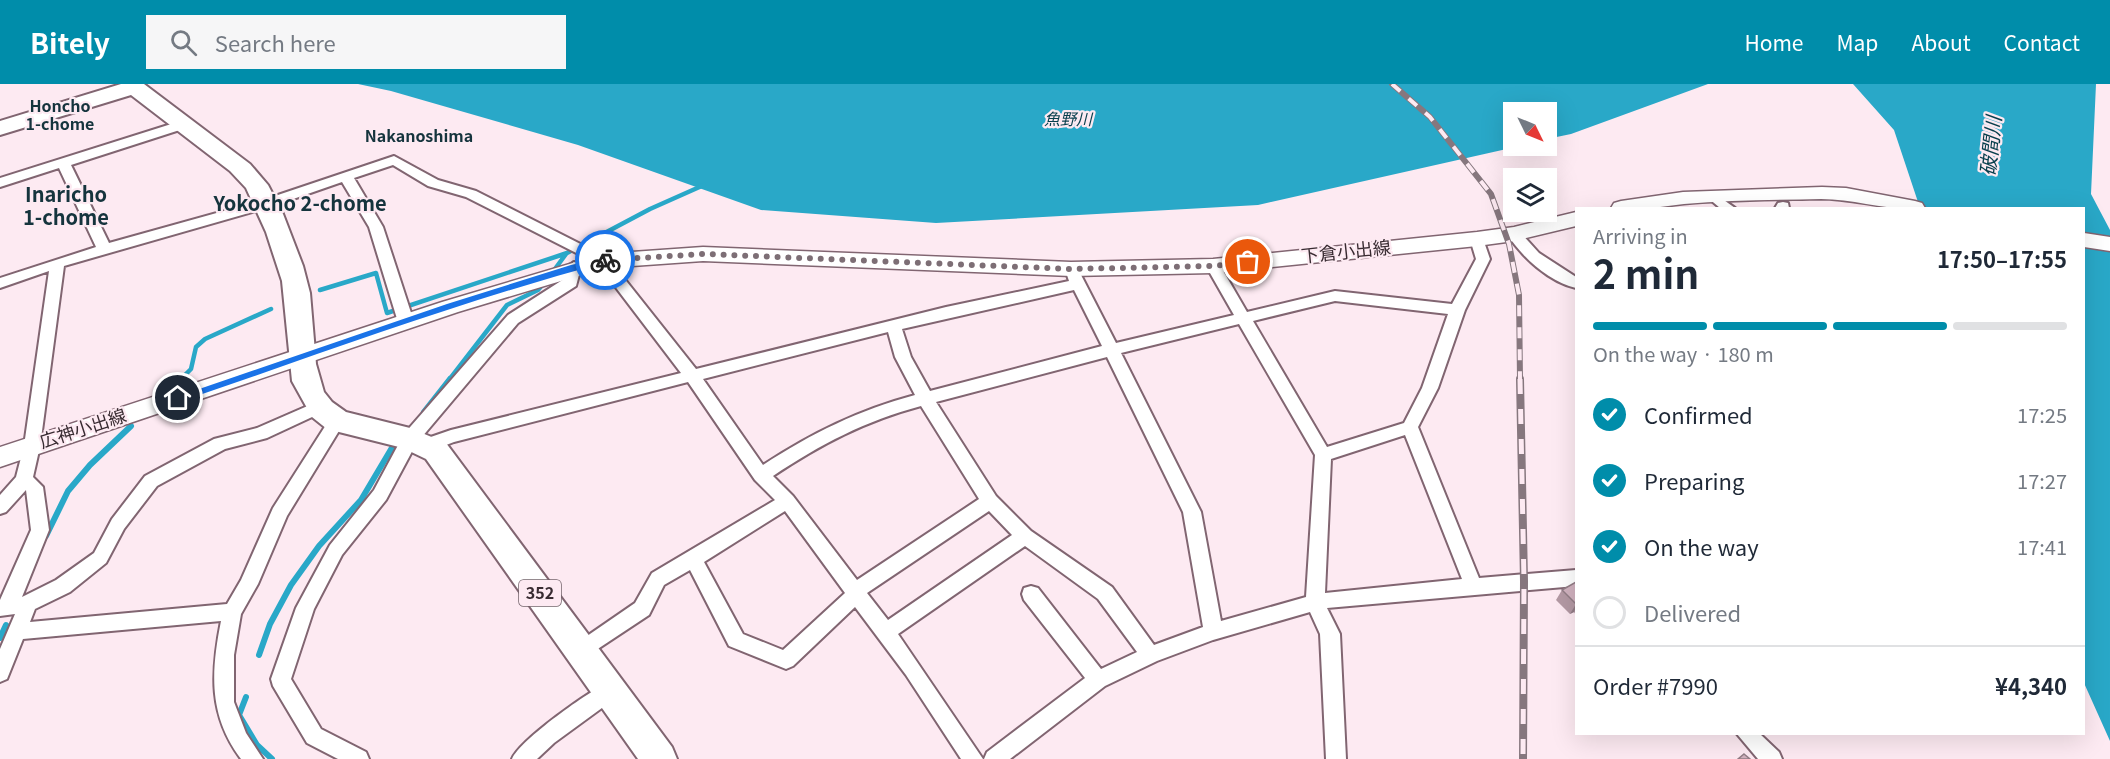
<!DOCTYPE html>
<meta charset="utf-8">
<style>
body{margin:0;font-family:Georgia,"Noto Sans JP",serif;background:#f6f6f7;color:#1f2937;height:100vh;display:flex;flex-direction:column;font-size:22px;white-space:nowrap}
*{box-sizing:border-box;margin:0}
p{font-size:20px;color:#747a83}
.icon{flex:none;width:33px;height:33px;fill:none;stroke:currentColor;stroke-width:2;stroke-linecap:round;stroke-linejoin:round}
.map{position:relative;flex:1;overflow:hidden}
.details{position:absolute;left:1575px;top:123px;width:510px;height:528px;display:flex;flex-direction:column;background:#fff;border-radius:0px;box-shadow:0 6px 24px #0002}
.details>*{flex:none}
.needle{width:39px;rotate:133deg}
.controls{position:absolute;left:1503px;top:18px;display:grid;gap:12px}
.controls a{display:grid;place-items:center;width:54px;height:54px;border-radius:0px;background:#fff;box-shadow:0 6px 24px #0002;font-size:30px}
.pin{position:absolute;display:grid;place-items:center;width:51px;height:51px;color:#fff;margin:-26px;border:3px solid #fff;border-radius:50%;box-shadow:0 2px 6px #0007}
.courier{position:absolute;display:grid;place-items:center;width:60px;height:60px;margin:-30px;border:4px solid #1a73e8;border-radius:50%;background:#fff;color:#222;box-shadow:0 2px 8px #0007}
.head em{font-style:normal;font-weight:700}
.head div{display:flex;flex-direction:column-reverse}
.head{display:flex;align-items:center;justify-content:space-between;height:102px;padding:0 18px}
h1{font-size:39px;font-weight:700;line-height:45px}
.bar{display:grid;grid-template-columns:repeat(4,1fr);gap:9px 6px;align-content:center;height:72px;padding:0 18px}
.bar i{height:8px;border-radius:4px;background:#e0e1e3}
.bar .on{background:#008daa}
.bar p{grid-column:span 4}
.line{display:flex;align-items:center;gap:15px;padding:0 18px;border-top:2px solid #e0e1e3}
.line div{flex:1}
ol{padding:0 18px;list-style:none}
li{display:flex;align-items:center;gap:18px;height:66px}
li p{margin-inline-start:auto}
li .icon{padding:6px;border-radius:50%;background:#008daa;color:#fff;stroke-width:4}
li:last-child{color:#747a83}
li i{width:33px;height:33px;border:3px solid #e0e1e3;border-radius:50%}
header{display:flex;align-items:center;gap:36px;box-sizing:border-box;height:84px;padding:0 30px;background:#008daa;color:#fff}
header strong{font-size:28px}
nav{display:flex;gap:33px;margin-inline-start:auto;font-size:21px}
.search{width:420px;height:54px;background:#f6f6f7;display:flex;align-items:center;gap:15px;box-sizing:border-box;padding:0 21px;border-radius:0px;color:#747a83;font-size:22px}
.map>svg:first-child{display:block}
.water{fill:#29a8c8}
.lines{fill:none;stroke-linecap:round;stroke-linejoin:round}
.stream-far1{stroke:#29a8c8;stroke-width:4.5}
.stream{stroke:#29a8c8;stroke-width:6}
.minor-casing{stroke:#816571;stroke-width:4}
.secondary-casing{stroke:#816571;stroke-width:3}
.trunk-casing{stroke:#816571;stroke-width:4}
.minor{fill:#fff;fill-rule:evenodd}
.secondary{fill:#fff;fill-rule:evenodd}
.trunk{fill:#fff;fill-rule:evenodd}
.rail-far1-casing{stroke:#86777e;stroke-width:6}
.rail-casing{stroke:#86777e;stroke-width:8}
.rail-far1{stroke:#fdeaf2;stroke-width:4;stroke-dasharray:11;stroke-linecap:butt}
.rail{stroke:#fdeaf2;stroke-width:5;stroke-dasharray:15;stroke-linecap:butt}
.wall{fill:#b499a4}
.shaded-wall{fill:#927d86}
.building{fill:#d1b2bf;stroke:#927d86;stroke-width:1.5}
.route{fill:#1a73e8}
.done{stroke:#7d6e75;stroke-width:6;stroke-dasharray:0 10.8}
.labels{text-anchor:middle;stroke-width:4.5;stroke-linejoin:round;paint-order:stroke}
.far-neighbourhood-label{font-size:16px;font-weight:bold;fill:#15343d;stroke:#fdeaf2}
.far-water-label{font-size:16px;font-style:italic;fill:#073e4c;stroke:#fdeaf2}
.shield{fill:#fdeaf2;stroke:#73646b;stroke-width:1.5}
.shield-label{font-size:16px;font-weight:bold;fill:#382b31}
.street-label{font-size:18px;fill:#382b31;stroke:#fdeaf2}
.water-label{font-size:20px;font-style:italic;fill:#073e4c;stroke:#fdeaf2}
.neighbourhood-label{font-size:20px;font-weight:bold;fill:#15343d;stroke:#fdeaf2}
</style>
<header>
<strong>Bitely</strong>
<div class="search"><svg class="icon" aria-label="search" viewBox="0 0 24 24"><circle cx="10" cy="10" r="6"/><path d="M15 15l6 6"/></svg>Search here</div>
<nav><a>Home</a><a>Map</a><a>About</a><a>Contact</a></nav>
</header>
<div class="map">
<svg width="2110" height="675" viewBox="0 0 2110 675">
<rect width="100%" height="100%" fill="#fdeaf2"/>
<!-- water -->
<path class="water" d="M358,0h1350l-137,50 -24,5 -1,-27h-32v34h6l-262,59 -322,18 -175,-13 -183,-65 -187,-54z
M1853,0h243l-5,110 19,36v511l-26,-58v-475h-164l-26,-78z"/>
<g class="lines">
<!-- stream-far1 -->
<path class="stream-far1" d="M552,189l14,-19
M320,206l56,-17 11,40 180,-60 83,-44 54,-24
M180,296l11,-11 5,-22 9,-8 66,-30
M449,296l58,-75 31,-15 6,-7"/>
<!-- stream -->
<path class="stream" d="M173,304l9,-9
M424,328l26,-33
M46,452l22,-45 22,-26 41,-39
M0,554l6,-13
M259,571l11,-31 21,-39 28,-39 42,-46 32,-54
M246,613l-7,18 18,30 15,14"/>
<!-- minor casing -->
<g class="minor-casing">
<path id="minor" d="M184,36l5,1v6l-118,38 38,78 154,-43 131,-44 44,24 38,11 132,67 88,111 250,-62 123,-26 -2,-6 7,-5 7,5 35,68 118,-28 -28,-49 7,-5 5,1 29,50 88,-21 117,13 24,-45 -6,-20 2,-3h10l8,23 -25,51 -27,78 -20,39 61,151 97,-8v16l-249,22 13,26 6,125h-20l-6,-125 -10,-22 -97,28 -56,21 -52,25 -95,73h-26l3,-7 98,-74 -61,-78 -2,-6 2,-6 7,-2 7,2 63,81 36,-17 -39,-53 -73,-53 -127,88 85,125h-22l-55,-84 -51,-68 -62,59 -7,3 -57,-23 -39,-76 -26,15 -15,30 -68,45 -7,-3 -3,-6 3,-6 61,-42 17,-30 123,-73 -20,-20 -67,-98 -234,60 -26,10 -6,-2 -2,-5 2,-5 29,-10 230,-57 -83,-109 -132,-67 -38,-11 -35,-21 -39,13 29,49 31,95 -3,4 -5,1 -8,-5 -29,-95 -27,-45 -69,24 -209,60 -24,180 -7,31 10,10 6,43 -27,67 34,-17 38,-27 18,-34 33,-43 69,-37 43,-11 62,-27 8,6 -2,4 -58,27 -42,11 -68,37 -33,43 -18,34 -36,29 -35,17 -5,13 197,-18 14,-24 32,-72 58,-91h12l2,4 -58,95 -29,68 -17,30 -7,41v47l12,31 17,26h-22c-33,-44 -30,-87 -20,-138l-198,18 -16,40 -7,3v-33l15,-35 -15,2v-16l31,-70 -5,-40 -20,22 -6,2v-19l16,-18 8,-31 25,-175 -49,17v-10l96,-31 -37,-79 -59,19v-9zM1074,206l28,56 -172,45 -19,-34 -9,-28zM1335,217l113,13 -26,74 -18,35 -77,24 -74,-126zM1239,240l76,131 -9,142 -85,24 -20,-109 -80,-159zM888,248l7,25 20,38c-56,15 -103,38 -152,70l-60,-86zM1107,273l76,155 20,115 -49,18 -42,-58 -81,-56 -35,-35 -60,-94zM921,322l58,93 -122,81 -64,-84 -20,-20c48,-32 92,-55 148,-70zM1405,351l57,144 -137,14 6,-134zM785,427l60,82 -62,57 -40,-16 -39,-72zM989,427l23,24 -124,85 -21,-27z
M1714,109l21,15h-15l-13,-11z
M1783,118l5,1 1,5h-14l3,-5z
M1514,145l5,2 20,22 37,24v11c-27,-6 -54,-31 -69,-54z
M574,178l7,5 -5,19 -58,37 -102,121 -30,56 -44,55 -28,54 -23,70 30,50 45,23 3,7h-31l-31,-16 -34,-57 -2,-7 25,-71 34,-63 44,-55 30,-56 104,-119 56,-36 3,-12z
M610,598l7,3 3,6 -3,6 -63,46 -17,16h-25c8,-19 78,-69 98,-77z
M1737,650h23l19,18 3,7h-24z"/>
</g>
<!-- secondary casing -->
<g class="secondary-casing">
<path id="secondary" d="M1822,103l24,1 69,13 7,2 3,5c-35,4 -69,-9 -104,-9 -45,1 -92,1 -137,5 -25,3 -49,7 -73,4l3,-5 7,-2 62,-9z
M1576,128v14l-62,15 -37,5 -264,27 -142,3 -368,-15 -99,7 -146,44 -458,155v-20l442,-145 161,-48 100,-7 368,15 142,-3 264,-27 37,-5z
M2084,149l26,4v14l-26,-4z"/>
</g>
<!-- trunk casing -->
<g class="trunk-casing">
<path id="trunk" d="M121,0h23l106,80 18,21 15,29 20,52 7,27 6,71 8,28 8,10 14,10 64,16 36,15 226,304 5,12h-39l-212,-300 -23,-11 -76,-19 -15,-12 -20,-36 -10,-100 -16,-49 -20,-44 -16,-17 -99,-76 -131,40v-14z"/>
</g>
<!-- minor -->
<use href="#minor" class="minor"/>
<!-- secondary -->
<use href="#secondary" class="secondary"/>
<!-- trunk -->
<use href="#trunk" class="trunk"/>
<!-- rail-far1 casing -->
<g class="rail-far1-casing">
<path id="rail-far1" d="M1392,0l38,33 61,77 18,50 10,51 1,85"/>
</g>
<!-- rail casing -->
<g class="rail-casing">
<path id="rail" d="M1520,295l4,202 -1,178"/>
</g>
<!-- rail-far1 -->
<use href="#rail-far1" class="rail-far1"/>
<!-- rail -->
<use href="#rail" class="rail"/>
</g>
<!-- wall -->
<path class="wall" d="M1576,498v33l-2,-3 -4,2 -14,-14 6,-10z"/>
<!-- shaded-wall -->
<path class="shaded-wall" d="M1576,520v3l-2,5 -4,2z"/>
<!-- building -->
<path class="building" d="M1576,498v22l-14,-14z
M1744,670l6,5h-12z"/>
<!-- route -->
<path class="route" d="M605,173l3,1v4c-144,38 -285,91 -426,139l-9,-3 274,-94 124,-39z"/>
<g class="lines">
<!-- done -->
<path class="done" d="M605,176l99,-6 367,15 142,-3 35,-4"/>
</g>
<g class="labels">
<!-- far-neighbourhood labels -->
<g class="far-neighbourhood-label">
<text x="60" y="28">Honcho<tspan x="60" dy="18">1-chome</tspan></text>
<text x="419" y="58">Nakanoshima</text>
</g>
<!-- far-water labels -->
<g class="far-water-label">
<text x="1068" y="41">魚野川</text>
</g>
<!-- shield labels -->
<rect class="shield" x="519" y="496" width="42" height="26" rx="4.5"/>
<g class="shield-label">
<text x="540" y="515">352</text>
</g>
<!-- street labels -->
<g class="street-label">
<text transform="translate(1346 168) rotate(-6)" y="6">下倉小出線</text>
<text transform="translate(83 345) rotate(-18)" y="6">広神小出線</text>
</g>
<!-- water labels -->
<g class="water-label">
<text transform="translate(1991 62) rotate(-84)" y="7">破間川</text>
</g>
<!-- neighbourhood labels -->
<g class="neighbourhood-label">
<text x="66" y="118">Inaricho<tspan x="66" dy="23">1-chome</tspan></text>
<text x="300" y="127">Yokocho 2-chome</text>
</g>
</g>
</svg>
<div class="controls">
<a><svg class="needle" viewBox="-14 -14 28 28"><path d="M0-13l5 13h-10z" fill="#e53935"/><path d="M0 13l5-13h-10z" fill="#747a83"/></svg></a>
<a><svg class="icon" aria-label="layers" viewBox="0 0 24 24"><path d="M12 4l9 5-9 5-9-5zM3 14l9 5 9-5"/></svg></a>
</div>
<div class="pin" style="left:1248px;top:178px;background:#ea580c"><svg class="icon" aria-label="bag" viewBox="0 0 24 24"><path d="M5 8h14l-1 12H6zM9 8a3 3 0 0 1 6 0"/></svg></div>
<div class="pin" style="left:178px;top:314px;background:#1f2937"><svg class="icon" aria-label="home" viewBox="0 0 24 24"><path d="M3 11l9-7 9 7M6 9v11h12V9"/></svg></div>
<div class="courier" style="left:605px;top:176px"><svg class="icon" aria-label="bike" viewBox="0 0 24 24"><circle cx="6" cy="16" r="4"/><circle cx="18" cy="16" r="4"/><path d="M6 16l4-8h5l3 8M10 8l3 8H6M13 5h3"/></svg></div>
<section class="details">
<div class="head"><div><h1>2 min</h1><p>Arriving in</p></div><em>17:50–17:55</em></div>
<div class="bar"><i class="on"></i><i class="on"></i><i class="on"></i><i></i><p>On the way · 180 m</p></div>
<ol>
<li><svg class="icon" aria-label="check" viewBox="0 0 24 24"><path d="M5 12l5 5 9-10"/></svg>Confirmed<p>17:25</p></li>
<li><svg class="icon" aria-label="check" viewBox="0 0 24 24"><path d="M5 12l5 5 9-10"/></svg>Preparing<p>17:27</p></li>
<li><svg class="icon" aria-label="check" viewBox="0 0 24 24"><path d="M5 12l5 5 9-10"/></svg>On the way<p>17:41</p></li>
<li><i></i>Delivered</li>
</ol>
<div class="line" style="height:78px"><div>Order #7990</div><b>¥4,340</b></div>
</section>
</div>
